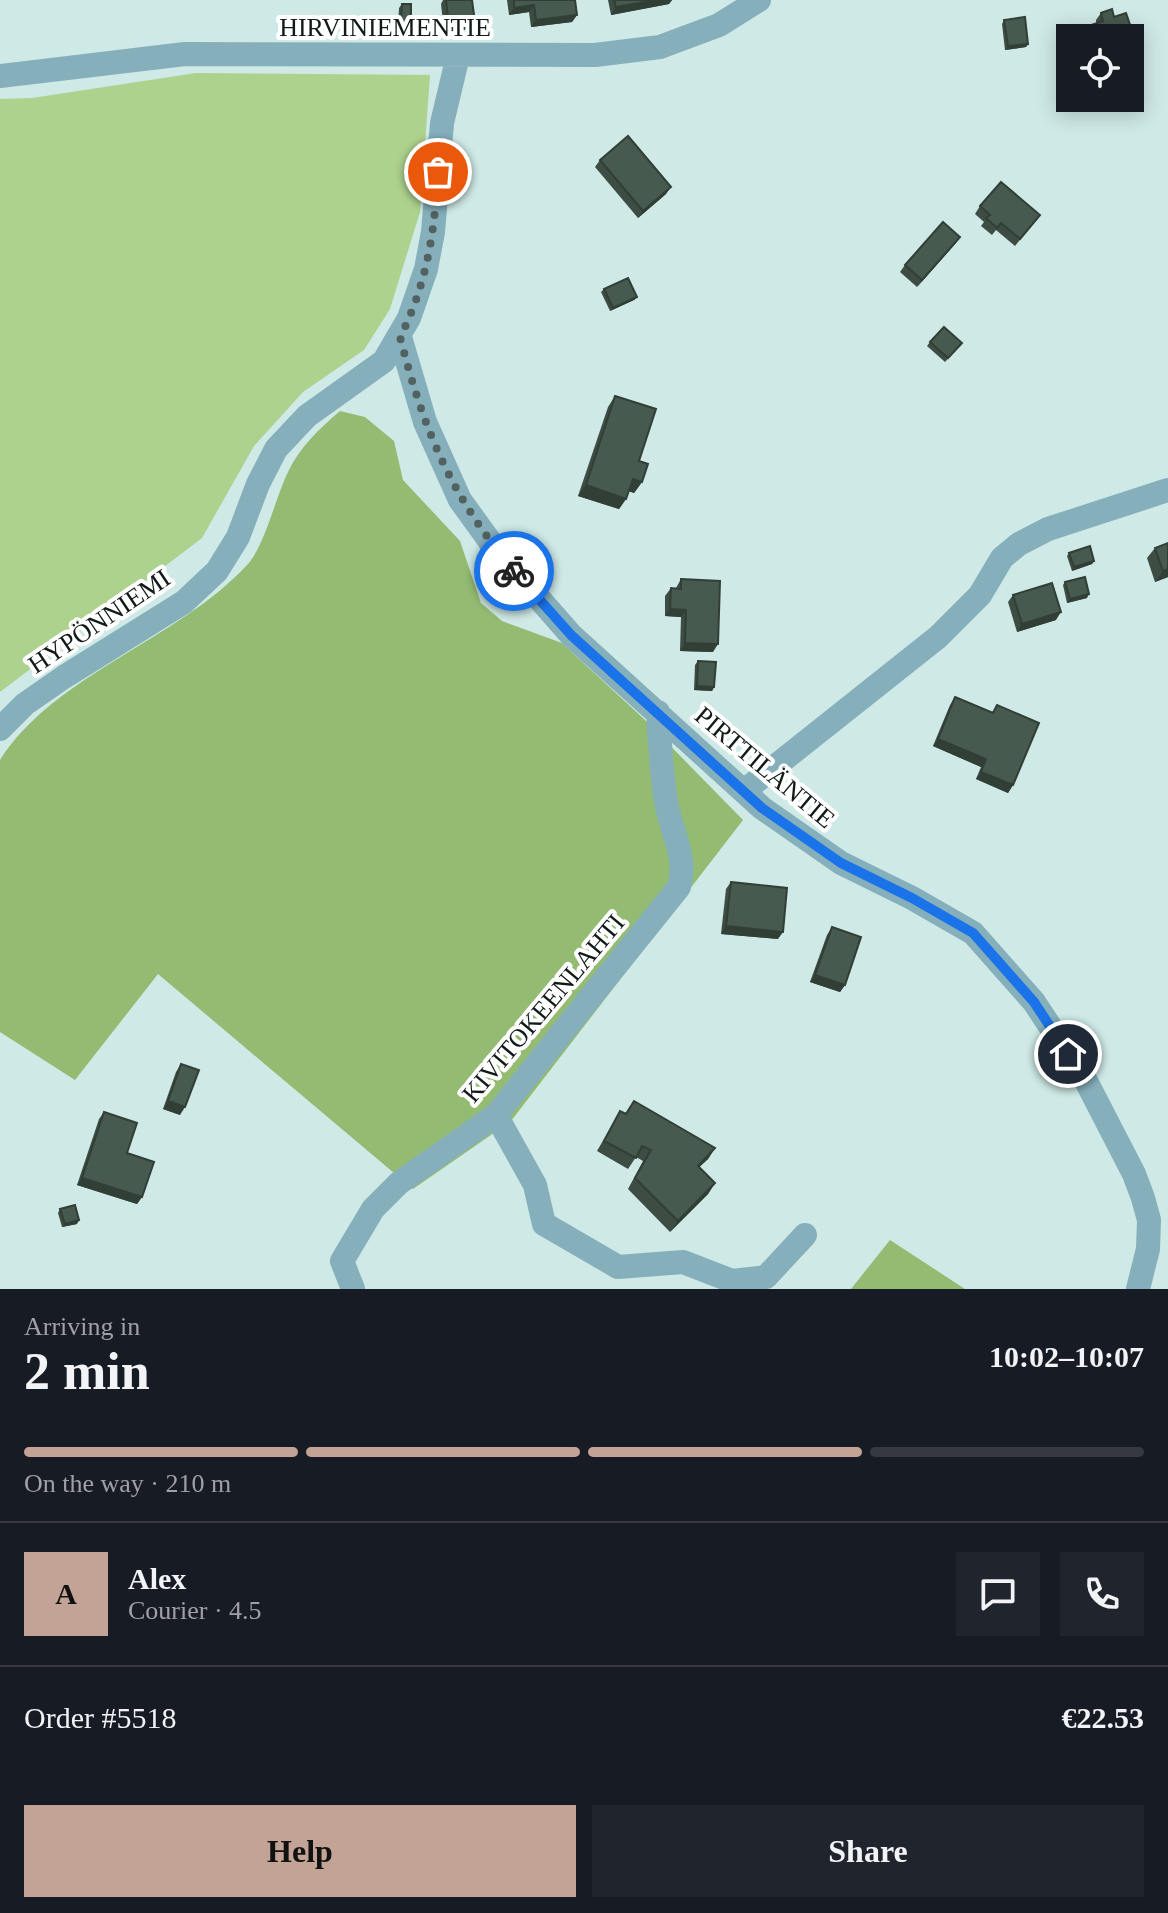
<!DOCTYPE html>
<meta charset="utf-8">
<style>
body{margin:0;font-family:Georgia,serif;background:#20242c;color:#f1f3f6;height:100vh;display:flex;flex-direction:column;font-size:30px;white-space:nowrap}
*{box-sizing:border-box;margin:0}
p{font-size:26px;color:#9ea1a6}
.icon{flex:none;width:44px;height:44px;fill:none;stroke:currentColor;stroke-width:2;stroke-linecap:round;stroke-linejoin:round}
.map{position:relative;height:1289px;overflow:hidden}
.panel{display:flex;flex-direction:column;background:#171b24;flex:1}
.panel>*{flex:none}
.tools{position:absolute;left:1056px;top:24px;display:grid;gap:16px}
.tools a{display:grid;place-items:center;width:88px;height:88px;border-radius:0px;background:#171b24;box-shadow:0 4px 20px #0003;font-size:40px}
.pin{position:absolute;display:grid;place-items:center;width:68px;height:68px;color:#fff;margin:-34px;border:4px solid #fff;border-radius:50%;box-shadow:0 2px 8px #0007}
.courier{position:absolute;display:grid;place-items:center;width:80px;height:80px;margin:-40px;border:6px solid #1a73e8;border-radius:50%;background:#fff;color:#222;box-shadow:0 2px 10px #0007}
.head em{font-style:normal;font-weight:600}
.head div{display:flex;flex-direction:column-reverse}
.head{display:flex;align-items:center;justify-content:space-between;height:136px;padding:0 24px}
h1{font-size:52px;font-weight:600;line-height:60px}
.bar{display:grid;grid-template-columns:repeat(4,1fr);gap:12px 8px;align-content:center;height:96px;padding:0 24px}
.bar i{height:10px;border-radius:6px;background:#363941}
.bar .current{background:#c3a396}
.bar p{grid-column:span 4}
.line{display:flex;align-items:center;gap:20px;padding:0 24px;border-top:2px solid #363941}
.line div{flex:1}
.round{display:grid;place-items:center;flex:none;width:84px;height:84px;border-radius:0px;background:#20242c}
.action{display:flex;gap:16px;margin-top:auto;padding:16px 24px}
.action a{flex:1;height:92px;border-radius:0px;background:#c3a396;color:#111;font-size:32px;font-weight:600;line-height:92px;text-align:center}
.action a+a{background:#20242c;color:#f1f3f6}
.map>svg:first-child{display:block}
.green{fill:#add28d}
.forest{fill:#94bb72}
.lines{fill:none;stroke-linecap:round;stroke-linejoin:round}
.minor{stroke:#86afbc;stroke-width:24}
.wall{fill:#3d4d44}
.shaded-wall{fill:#323f37}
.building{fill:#475a4f;stroke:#323f37;stroke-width:2}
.done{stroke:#526261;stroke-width:8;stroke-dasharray:0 14.4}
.route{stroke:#1a73e8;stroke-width:10}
.labels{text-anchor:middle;stroke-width:8;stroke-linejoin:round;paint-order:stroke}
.street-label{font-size:26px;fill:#101a19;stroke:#fff}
</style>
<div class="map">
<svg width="1168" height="1289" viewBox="0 0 1168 1289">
<rect width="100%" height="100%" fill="#cee9e6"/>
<!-- green -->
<path class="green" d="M196,73l234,2 -10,137 -30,97 -26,41 -61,42 -49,54 -52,92 -202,154v-593l32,-1z"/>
<!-- forest -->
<path class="forest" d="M340,411l25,6 29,24 9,39 57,61 21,62 21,18 60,22 82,76 99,101 -232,301 -98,68 -255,-215 -83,106 -75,-48v-272c55,-86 178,-120 247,-195 18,-19 29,-70 42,-95 11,-23 31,-42 51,-59z
M890,1240l75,49h-114z"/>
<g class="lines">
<!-- minor -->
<path class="minor" d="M0,76l185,-22 410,1 65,-8 59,-22 40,-25
M400,337l25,85 35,78 34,47 77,88 191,173 79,55 71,35 61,35 61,69 52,79 48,93 9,24 6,22 -1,29 -10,40
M0,729l25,-25 39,-27 120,-75 33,-31 21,-34 20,-53 18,-35 31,-33 77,-55 25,-43 17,-49 7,-37 9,-109 16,-67
M744,791l194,-154 42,-42 22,-37 17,-14 29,-15 120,-39
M496,1115l39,70 9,39 74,43 65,-5 49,19 34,-4 39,-42
M353,1289l-11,-28 31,-52 26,-26 97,-68 183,-228c9,-32 -9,-56 -13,-86 -5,-29 -6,-59 -8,-89"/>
</g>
<!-- wall -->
<path class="wall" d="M443,0h29l3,22 -5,7 -26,3 -3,-28z
M507,0h68l2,15 -5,7 -41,5 -2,-15 -20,3z
M608,0h64l-3,4 -58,11z
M402,4l9,19 -3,3h-10l1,-18z
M1112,9l2,8 12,-4 12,35 -5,8 -3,1v-19h-42l-2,-6 5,-7 5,-2v-3l5,-7z
M1004,20l24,24 -2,3 -21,3 -3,-26z
M600,160l66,34 -28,24 -43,-51z
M980,206l60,9 -25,31 -19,-16 -4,5 -11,-9 3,-4 -9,-8z
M955,244l-38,43 -17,-15 5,-7z
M604,289l33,8 -3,3 -24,11 -9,-19z
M930,342l32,1 -17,19 -18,-16z
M615,396l24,65 3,21 -8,11 -5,-2 -3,8 -7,10 -41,-13 30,-89z
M1168,543v34l-13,5 -8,-24 8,-10z
M1069,553l25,8 -2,3 -20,7 -5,-15z
M681,579l32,73 -33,-1 1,-34 -16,-1v-20l6,-8h5z
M1065,582l22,16 -20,5 -4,-18z
M1013,595l43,25 -39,12 -9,-30z
M698,661l16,26 -2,4 -18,-1 1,-25z
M955,697l37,16 5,-8 16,80 -5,8 -32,-14 5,-12 -48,-21 17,-41z
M731,882l47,57 -57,-5 5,-45z
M832,927l13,58 -5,7 -30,-10 17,-47z
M181,1064l-1,51 -17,-6 13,-37z
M634,1101l81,47 -7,11 -9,8 16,16 -7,11 -38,38 -42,-43 15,-28 -7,-4 -8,12 -31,-18 23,-40 5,3z
M104,1112l23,41 15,44 -5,7 -60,-19 22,-66z
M60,1209l17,15 -15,3 -4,-14z"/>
<!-- shaded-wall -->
<path class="shaded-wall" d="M657,0h15l-3,4 -58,11 5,-8z
M534,5l-5,7 -20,3 5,-7z
M577,15l-5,7 -41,5 5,-7z
M401,22l10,1 -3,3h-10z
M475,22l-5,7 -26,3 5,-7z
M1028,44l-2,3 -21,3 3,-4z
M1138,48l-5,8 -3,1v-6z
M671,187l-5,7 -28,24 5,-7z
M960,237l-5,7 -38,43 5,-7z
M637,297l-3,3 -24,11 3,-3z
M633,479l9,3 -8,11 -9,-3z
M586,485l40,14 -7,10 -41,-13z
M1094,561l-2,3 -20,7 2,-4z
M1168,569v8l-13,5 8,-11z
M1089,594l-2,4 -20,5 3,-4z
M670,609l16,1 -5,7 -16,-1z
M1061,612l-5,8 -39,12 5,-8z
M685,643l33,1 -5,8 -33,-1z
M697,686l17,1 -2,4 -18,-1z
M938,739l48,20 -5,8 -48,-21z
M981,772l32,13 -5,8 -32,-14z
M726,926l57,6 -5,7 -57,-5z
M815,975l30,10 -5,7 -30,-10z
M168,1101l17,6 -5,8 -17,-6z
M715,1148l-7,11 -18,17 8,-10z
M82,1178l60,19 -5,7 -60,-19z
M715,1183l-7,11 -38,38 8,-11z
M79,1220l-2,4 -15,3 3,-3z"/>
<!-- building -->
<path class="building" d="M446,0h26l3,22 -26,3z
M514,0h61l2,15 -41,5 -2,-15 -20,3z
M614,0h43l-41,7z
M402,4h9v19l-10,-1z
M1112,9l2,8 12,-4 12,35 -8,3v-13h-39v-2l4,-1 -4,-10 12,-4 -2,-8z
M1025,17l3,27 -20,2 -4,-26z
M628,136l43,51 -28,24 -43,-51z
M1001,182l39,33 -20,24 -19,-16 -4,5 -11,-10 4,-3 -10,-9z
M943,222l17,15 -38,43 -17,-15z
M628,278l9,19 -24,11 -9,-19z
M944,327l18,16 -14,15 -18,-16z
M615,396l41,13 -17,52 9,3 -6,18 -9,-3 -7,20 -40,-14z
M1168,543v26l-5,2 -8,-23z
M1090,546l4,15 -20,6 -5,-14z
M1085,577l4,17 -19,5 -5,-17z
M681,579l39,2 -2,63 -33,-1 1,-33 -16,-1 1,-21 10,1z
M1052,583l9,29 -39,12 -9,-29z
M698,661l18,1 -2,25 -17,-1z
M955,697l38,16 4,-8 42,18 -26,62 -32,-13 5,-13 -48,-20z
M731,882l56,6 -4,44 -57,-6z
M832,927l29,10 -16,48 -30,-10z
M181,1064l18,6 -14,37 -17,-6z
M634,1101l81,47 -17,18 17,17 -37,38 -43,-43 16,-28 -9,-4 -6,12 -32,-17 16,-30 6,3z
M104,1112l33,11 -10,30 27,9 -12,35 -60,-19z
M75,1205l4,15 -14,4 -5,-15z"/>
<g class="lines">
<!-- done -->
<path class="done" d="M438,172c-3,57 -11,113 -38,165 24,94 51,159 114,234"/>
<!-- route -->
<path class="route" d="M514,571l57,64 191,173 79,55 71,35 61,35 61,69 34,52"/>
</g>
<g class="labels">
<!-- street labels -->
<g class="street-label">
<text x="385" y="36">HIRVINIEMENTIE</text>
<text transform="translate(99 621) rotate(-34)" y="9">HYPÖNNIEMI</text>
<text transform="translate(765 767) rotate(40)" y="9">PIRTTILÄNTIE</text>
<text transform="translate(543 1008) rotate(-50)" y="9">KIVITOKEENLAHTI</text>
</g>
</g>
</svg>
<div class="tools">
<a><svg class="icon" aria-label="locate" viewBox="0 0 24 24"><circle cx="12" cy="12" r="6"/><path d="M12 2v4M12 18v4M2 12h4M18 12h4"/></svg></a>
</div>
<div class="pin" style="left:438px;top:172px;background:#ea580c"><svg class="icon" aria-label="bag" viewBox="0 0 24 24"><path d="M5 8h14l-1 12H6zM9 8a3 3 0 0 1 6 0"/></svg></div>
<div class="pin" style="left:1068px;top:1054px;background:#1f2937"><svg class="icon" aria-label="home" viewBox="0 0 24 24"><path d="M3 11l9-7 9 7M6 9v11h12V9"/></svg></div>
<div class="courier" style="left:514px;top:571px"><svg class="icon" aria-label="bike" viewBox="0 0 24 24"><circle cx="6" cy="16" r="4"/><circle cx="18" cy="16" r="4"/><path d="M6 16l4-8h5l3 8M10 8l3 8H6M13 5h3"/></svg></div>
</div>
<section class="panel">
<div class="head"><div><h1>2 min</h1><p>Arriving in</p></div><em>10:02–10:07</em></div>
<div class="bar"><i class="current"></i><i class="current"></i><i class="current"></i><i></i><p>On the way · 210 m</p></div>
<div class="line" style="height:144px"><b class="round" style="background:#c3a396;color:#111">A</b><div><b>Alex</b><p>Courier · 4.5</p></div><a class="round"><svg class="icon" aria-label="chat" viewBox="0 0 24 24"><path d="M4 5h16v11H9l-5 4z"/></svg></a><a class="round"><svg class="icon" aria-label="phone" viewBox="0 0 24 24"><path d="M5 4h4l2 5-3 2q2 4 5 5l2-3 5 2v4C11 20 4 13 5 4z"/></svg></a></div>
<div class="line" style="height:104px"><div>Order #5518</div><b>€22.53</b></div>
<div class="action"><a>Help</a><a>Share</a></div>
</section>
